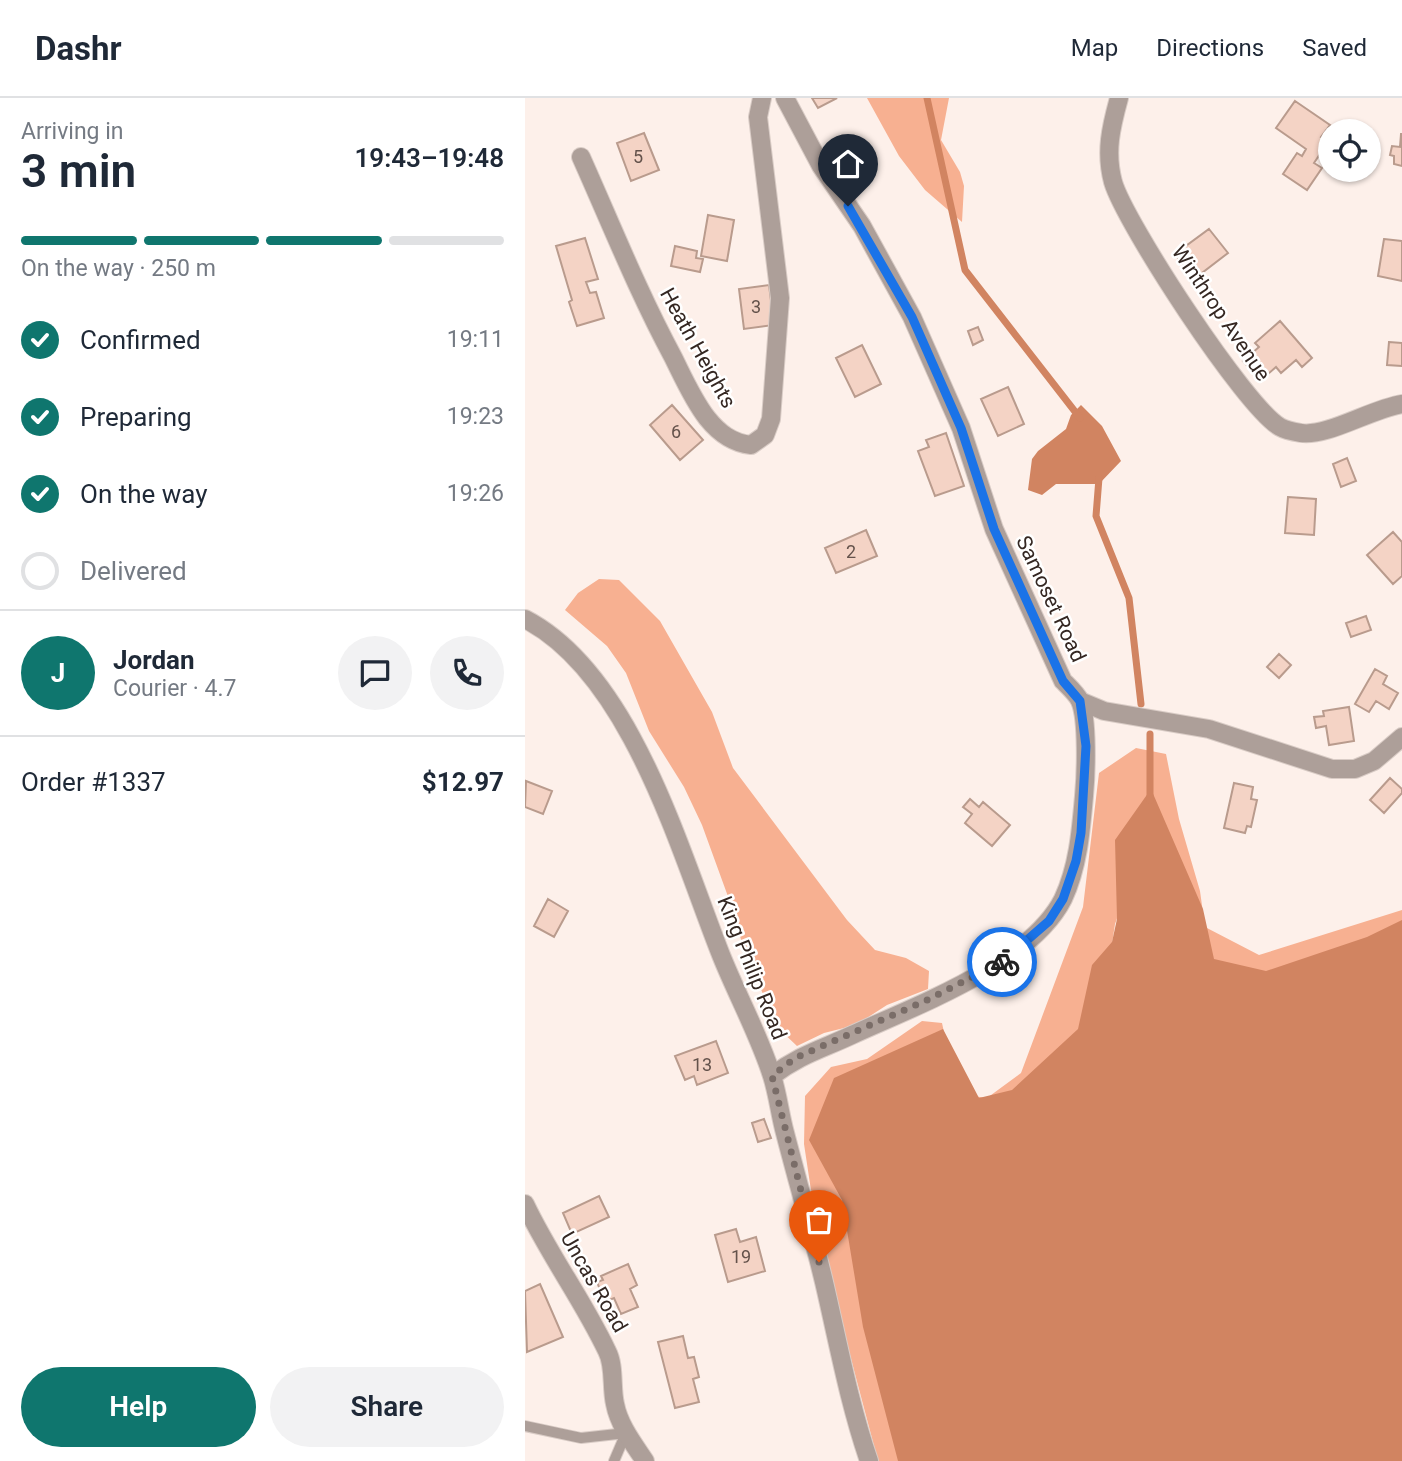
<!DOCTYPE html>
<meta charset="utf-8">
<style>
body{margin:0;font-family:Roboto,sans-serif;background:#f2f2f3;color:#1f2937;height:100vh;display:flex;flex-direction:column;font-size:26px;white-space:nowrap}
*{box-sizing:border-box;margin:0}
p{font-size:23px;color:#747a83}
.icon{flex:none;width:38px;height:38px;fill:none;stroke:currentColor;stroke-width:2;stroke-linecap:round;stroke-linejoin:round}
.map{position:relative;flex:1;overflow:hidden}
.sheet{display:flex;flex-direction:column;background:#fff;width:525px}
.sheet>*{flex:none}
.fabs{position:absolute;left:793px;top:21px;display:grid;gap:14px}
.fabs a{display:grid;place-items:center;width:63px;height:63px;border-radius:50%;background:#fff;box-shadow:0 2px 5px #0004;font-size:35px}
.pin{position:absolute;display:grid;place-items:center;width:60px;height:60px;color:#fff;margin:-72px -30px;border-radius:50% 50% 50% 0;rotate:-45deg;box-shadow:0 0 7px #0007}
.pin .icon{rotate:45deg}
.courier{position:absolute;display:grid;place-items:center;width:70px;height:70px;margin:-35px;border:5px solid #1a73e8;border-radius:50%;background:#fff;color:#222;box-shadow:0 2px 9px #0007}
.head em{font-style:normal;font-weight:600}
.head div{display:flex;flex-direction:column-reverse}
.head{display:flex;align-items:center;justify-content:space-between;height:119px;padding:0 21px}
h1{font-size:46px;font-weight:600;line-height:52px}
.bar{display:grid;grid-template-columns:repeat(4,1fr);gap:10px 7px;align-content:center;height:84px;padding:0 21px}
.bar i{height:9px;border-radius:5px;background:#e0e1e3}
.bar .on{background:#0f766e}
.bar p{grid-column:span 4}
.line{display:flex;align-items:center;gap:18px;padding:0 21px;border-top:2px solid #e0e1e3}
.line div{flex:1}
.round{display:grid;place-items:center;flex:none;width:74px;height:74px;border-radius:37px;background:#f2f2f3}
ol{padding:0 21px;list-style:none}
li{display:flex;align-items:center;gap:21px;height:77px}
li p{margin-inline-start:auto}
li .icon{padding:7px;border-radius:50%;background:#0f766e;color:#fff;stroke-width:4}
li:last-child{color:#747a83}
li i{width:38px;height:38px;border:4px solid #e0e1e3;border-radius:50%}
.cta{display:flex;gap:14px;margin-top:auto;padding:14px 21px}
.cta a{flex:1;height:80px;border-radius:42px;background:#0f766e;color:#fff;font-size:28px;font-weight:600;line-height:80px;text-align:center}
.cta a+a{background:#f2f2f3;color:#1f2937}
header{display:flex;align-items:center;gap:42px;box-sizing:border-box;height:98px;padding:0 35px;background:#fff;border-bottom:2px solid #e0e1e3}
header strong{font-size:33px}
nav{display:flex;gap:38px;margin-inline-start:auto;font-size:24px}
main{display:flex;flex:1;min-height:0}
.map>svg:first-child{display:block}
.green{fill:#f7b091}
.water{fill:#d18461}
.lines{fill:none;stroke-linecap:round;stroke-linejoin:round}
.stream{stroke:#d18461;stroke-width:7}
.building{fill:#f4d3c5;stroke:#b99b8d;stroke-width:2}
.service-casing{stroke:#d9ccc6;stroke-width:12}
.minor-casing{stroke:#d9ccc6;stroke-width:20}
.service{stroke:#ad9f99;stroke-width:10}
.minor{stroke:#ad9f99;stroke-width:18}
.done{stroke:#7a6d68;stroke-width:7;stroke-dasharray:0 12.6}
.route{stroke:#1a73e8;stroke-width:9}
.labels{text-anchor:middle;stroke-width:5;stroke-linejoin:round;paint-order:stroke}
.number-label{font-size:18px;fill:#64524b}
.street-label{font-size:21px;fill:#342722;stroke:#fff}
</style>
<header>
<strong>Dashr</strong>
<nav><a>Map</a><a>Directions</a><a>Saved</a></nav>
</header>
<main>
<section class="sheet">
<div class="head"><div><h1>3 min</h1><p>Arriving in</p></div><em>19:43–19:48</em></div>
<div class="bar"><i class="on"></i><i class="on"></i><i class="on"></i><i></i><p>On the way · 250 m</p></div>
<ol>
<li><svg class="icon" aria-label="check" viewBox="0 0 24 24"><path d="M5 12l5 5 9-10"/></svg>Confirmed<p>19:11</p></li>
<li><svg class="icon" aria-label="check" viewBox="0 0 24 24"><path d="M5 12l5 5 9-10"/></svg>Preparing<p>19:23</p></li>
<li><svg class="icon" aria-label="check" viewBox="0 0 24 24"><path d="M5 12l5 5 9-10"/></svg>On the way<p>19:26</p></li>
<li><i></i>Delivered</li>
</ol>
<div class="line" style="height:126px"><b class="round" style="background:#0f766e;color:#fff">J</b><div><b>Jordan</b><p>Courier · 4.7</p></div><a class="round"><svg class="icon" aria-label="chat" viewBox="0 0 24 24"><path d="M4 5h16v11H9l-5 4z"/></svg></a><a class="round"><svg class="icon" aria-label="phone" viewBox="0 0 24 24"><path d="M5 4h4l2 5-3 2q2 4 5 5l2-3 5 2v4C11 20 4 13 5 4z"/></svg></a></div>
<div class="line" style="height:91px"><div>Order #1337</div><b>$12.97</b></div>
<div class="cta"><a>Help</a><a>Share</a></div>
</section>
<div class="map">
<svg width="877" height="1363" viewBox="0 0 877 1363">
<rect width="100%" height="100%" fill="#fdf0ea"/>
<!-- green -->
<path class="green" d="M342,0h82l-8,42 19,32 4,14 -2,36 -37,-32 -26,-34z
M74,481l20,1 41,41 52,91 21,56 114,152 28,30 31,8 23,13 -1,18 -41,16 -31,20 -32,8 -27,13 -19,-18 -33,-75 -15,-51 -28,-77 -18,-38 -35,-56 -23,-58 -19,-27 -42,-36 13,-17z
M611,650l30,6 13,65 21,72 5,36 54,28 143,-45v182l-278,-193 -9,25 -16,105 -41,432h-180l-61,-231 -13,-86 1,-48 26,-29 36,-8 55,-38 20,2 11,51 13,21 21,3 34,-25 62,-166 16,-134z"/>
<!-- water -->
<path class="water" d="M556,307l21,21 19,35 -22,23h-43l-14,11 -14,-5 4,-31 6,-8 28,-22 5,-14z
M626,691l52,120 11,50 52,12 101,-34 35,-17v541h-504l-35,-134 -21,-127 -33,-60 25,-62 109,-49 36,69 33,-8 66,-61 14,-64 20,-23 5,-23 -2,-79z"/>
<g class="lines">
<!-- stream -->
<path class="stream" d="M402,0l38,172 115,148
M574,380l-3,38 33,82 12,106
M625,636v66"/>
</g>
<!-- building -->
<path class="building" d="M287,0h25l-19,10z
M770,3l35,24 -9,12 7,5 -14,21 8,5 -15,22 -24,-16 14,-21 5,3 4,-7 -30,-21z
M119,35l15,37 -28,11 -14,-38z
M876,36h1v32l-8,-2v-8l-4,-1 2,-9 8,1z
M183,117l26,5 -7,41 -26,-5z
M684,131l19,24 -34,26 -19,-25z
M60,140l13,41 -12,3 4,11 6,-1 8,26 -27,8 -8,-24 3,-2 -16,-54z
M859,141l18,2v40l-24,-5z
M150,148l22,5 -1,7 7,1 -3,13 -29,-6z
M244,187l5,40 -30,4 -5,-40z
M755,223l32,37 -10,9 -6,-7 -15,13 -5,-6 -15,13 -18,-19 16,-14 -4,-4z
M453,229l5,13 -10,5 -5,-14z
M864,244l13,1v23l-15,-1z
M337,247l19,39 -26,13 -19,-39z
M483,289l16,37 -26,12 -17,-37z
M147,307l31,35 -23,20 -30,-35z
M421,335l18,53 -29,10 -17,-45 11,-4 -3,-7z
M822,360l9,23 -15,6 -8,-23z
M763,399l28,2 -2,36 -29,-2z
M341,432l11,26 -41,17 -11,-25z
M868,434l9,10v34l-9,8 -26,-29z
M841,518l5,14 -20,7 -5,-14z
M754,556l12,11 -12,13 -12,-11z
M850,571l12,7 -4,8 15,9 -9,16 -13,-8 -7,11 -14,-8z
M824,609l5,34 -25,4 -3,-19 -10,2 -2,-11 10,-1 -1,-5z
M865,680l12,11v4l-18,20 -14,-13z
M1,683l26,10 -9,23 -18,-7z
M709,685l19,4 -2,12 6,1 -6,27 -4,-1 -2,7 -21,-5z
M445,701l9,8 4,-5 27,23 -18,21 -27,-23 7,-9 -9,-7z
M23,801l20,12 -14,26 -20,-11z
M191,943l12,32 -31,12 -3,-9 -9,4 -10,-24z
M239,1021l7,19 -13,4 -6,-19z
M74,1098l10,21 -37,17 -9,-21z
M211,1131l4,13 16,-5 9,34 -37,11 -13,-47z
M103,1166l9,21 -7,4 8,18 -17,7 -7,-16 -9,4 -8,-20 6,-2 -2,-4z
M15,1186l23,53 -36,15 -2,-61z
M158,1238l5,22 6,-1 5,20 -6,2 6,23 -24,6 -17,-66z"/>
<g class="lines">
<!-- service casing -->
<g class="service-casing">
<path id="service" d="M0,1328l56,12 45,-5
M89,1363l12,-28"/>
</g>
<!-- minor casing -->
<g class="minor-casing">
<path id="minor" d="M594,0c-8,29 -14,54 -6,84 12,41 132,225 167,245 5,3 15,5 21,6 26,4 70,-24 101,-29
M56,59c30,67 57,135 92,200 10,20 20,43 34,61 12,15 25,25 44,27l14,-10 6,-16 9,-121 -22,-181 4,-19
M0,521c106,55 154,230 196,336 16,40 38,80 51,121 6,19 8,39 13,57 13,50 27,99 39,149 14,60 25,121 45,179
M555,603l24,10 105,18 123,40h23l19,-8 28,-24
M247,978c27,-21 50,-27 80,-41 63,-29 178,-71 211,-136 15,-32 18,-68 21,-103 2,-21 4,-77 -4,-95 -3,-7 -12,-15 -17,-20l-69,-152 -33,-101 -49,-111 -50,-91 -41,-60 -36,-68
M0,1106c24,51 58,96 82,147 8,15 4,36 8,53 4,21 18,39 30,57"/>
</g>
<!-- service -->
<use href="#service" class="service"/>
<!-- minor -->
<use href="#minor" class="minor"/>
</g>
<g class="lines">
<!-- done -->
<path class="done" d="M294,1164l-47,-186 23,-18 130,-57 77,-39"/>
<!-- route -->
<path class="route" d="M323,108l64,111 49,111 33,101 69,152 17,20 6,45 -5,87 -5,28 -13,38 -14,22 -47,41"/>
</g>
<g class="labels">
<!-- number labels -->
<g class="number-label">
<text x="113" y="65">5</text>
<text x="231" y="215">3</text>
<text x="151" y="340">6</text>
<text x="326" y="460">2</text>
<text x="177" y="973">13</text>
<text x="216" y="1165">19</text>
</g>
<!-- street labels -->
<g class="street-label">
<text transform="translate(696 215) rotate(56)" y="7">Winthrop Avenue</text>
<text transform="translate(173 250) rotate(61)" y="7">Heath Heights</text>
<text transform="translate(526 501) rotate(65)" y="7">Samoset Road</text>
<text transform="translate(227 870) rotate(68)" y="7">King Philip Road</text>
<text transform="translate(69 1184) rotate(60)" y="7">Uncas Road</text>
</g>
</g>
</svg>
<div class="fabs">
<a><svg class="icon" aria-label="locate" viewBox="0 0 24 24"><circle cx="12" cy="12" r="6"/><path d="M12 2v4M12 18v4M2 12h4M18 12h4"/></svg></a>
</div>
<div class="pin" style="left:294px;top:1164px;background:#ea580c"><svg class="icon" aria-label="bag" viewBox="0 0 24 24"><path d="M5 8h14l-1 12H6zM9 8a3 3 0 0 1 6 0"/></svg></div>
<div class="pin" style="left:323px;top:108px;background:#1f2937"><svg class="icon" aria-label="home" viewBox="0 0 24 24"><path d="M3 11l9-7 9 7M6 9v11h12V9"/></svg></div>
<div class="courier" style="left:477px;top:864px"><svg class="icon" aria-label="bike" viewBox="0 0 24 24"><circle cx="6" cy="16" r="4"/><circle cx="18" cy="16" r="4"/><path d="M6 16l4-8h5l3 8M10 8l3 8H6M13 5h3"/></svg></div>
</div>
</main>
